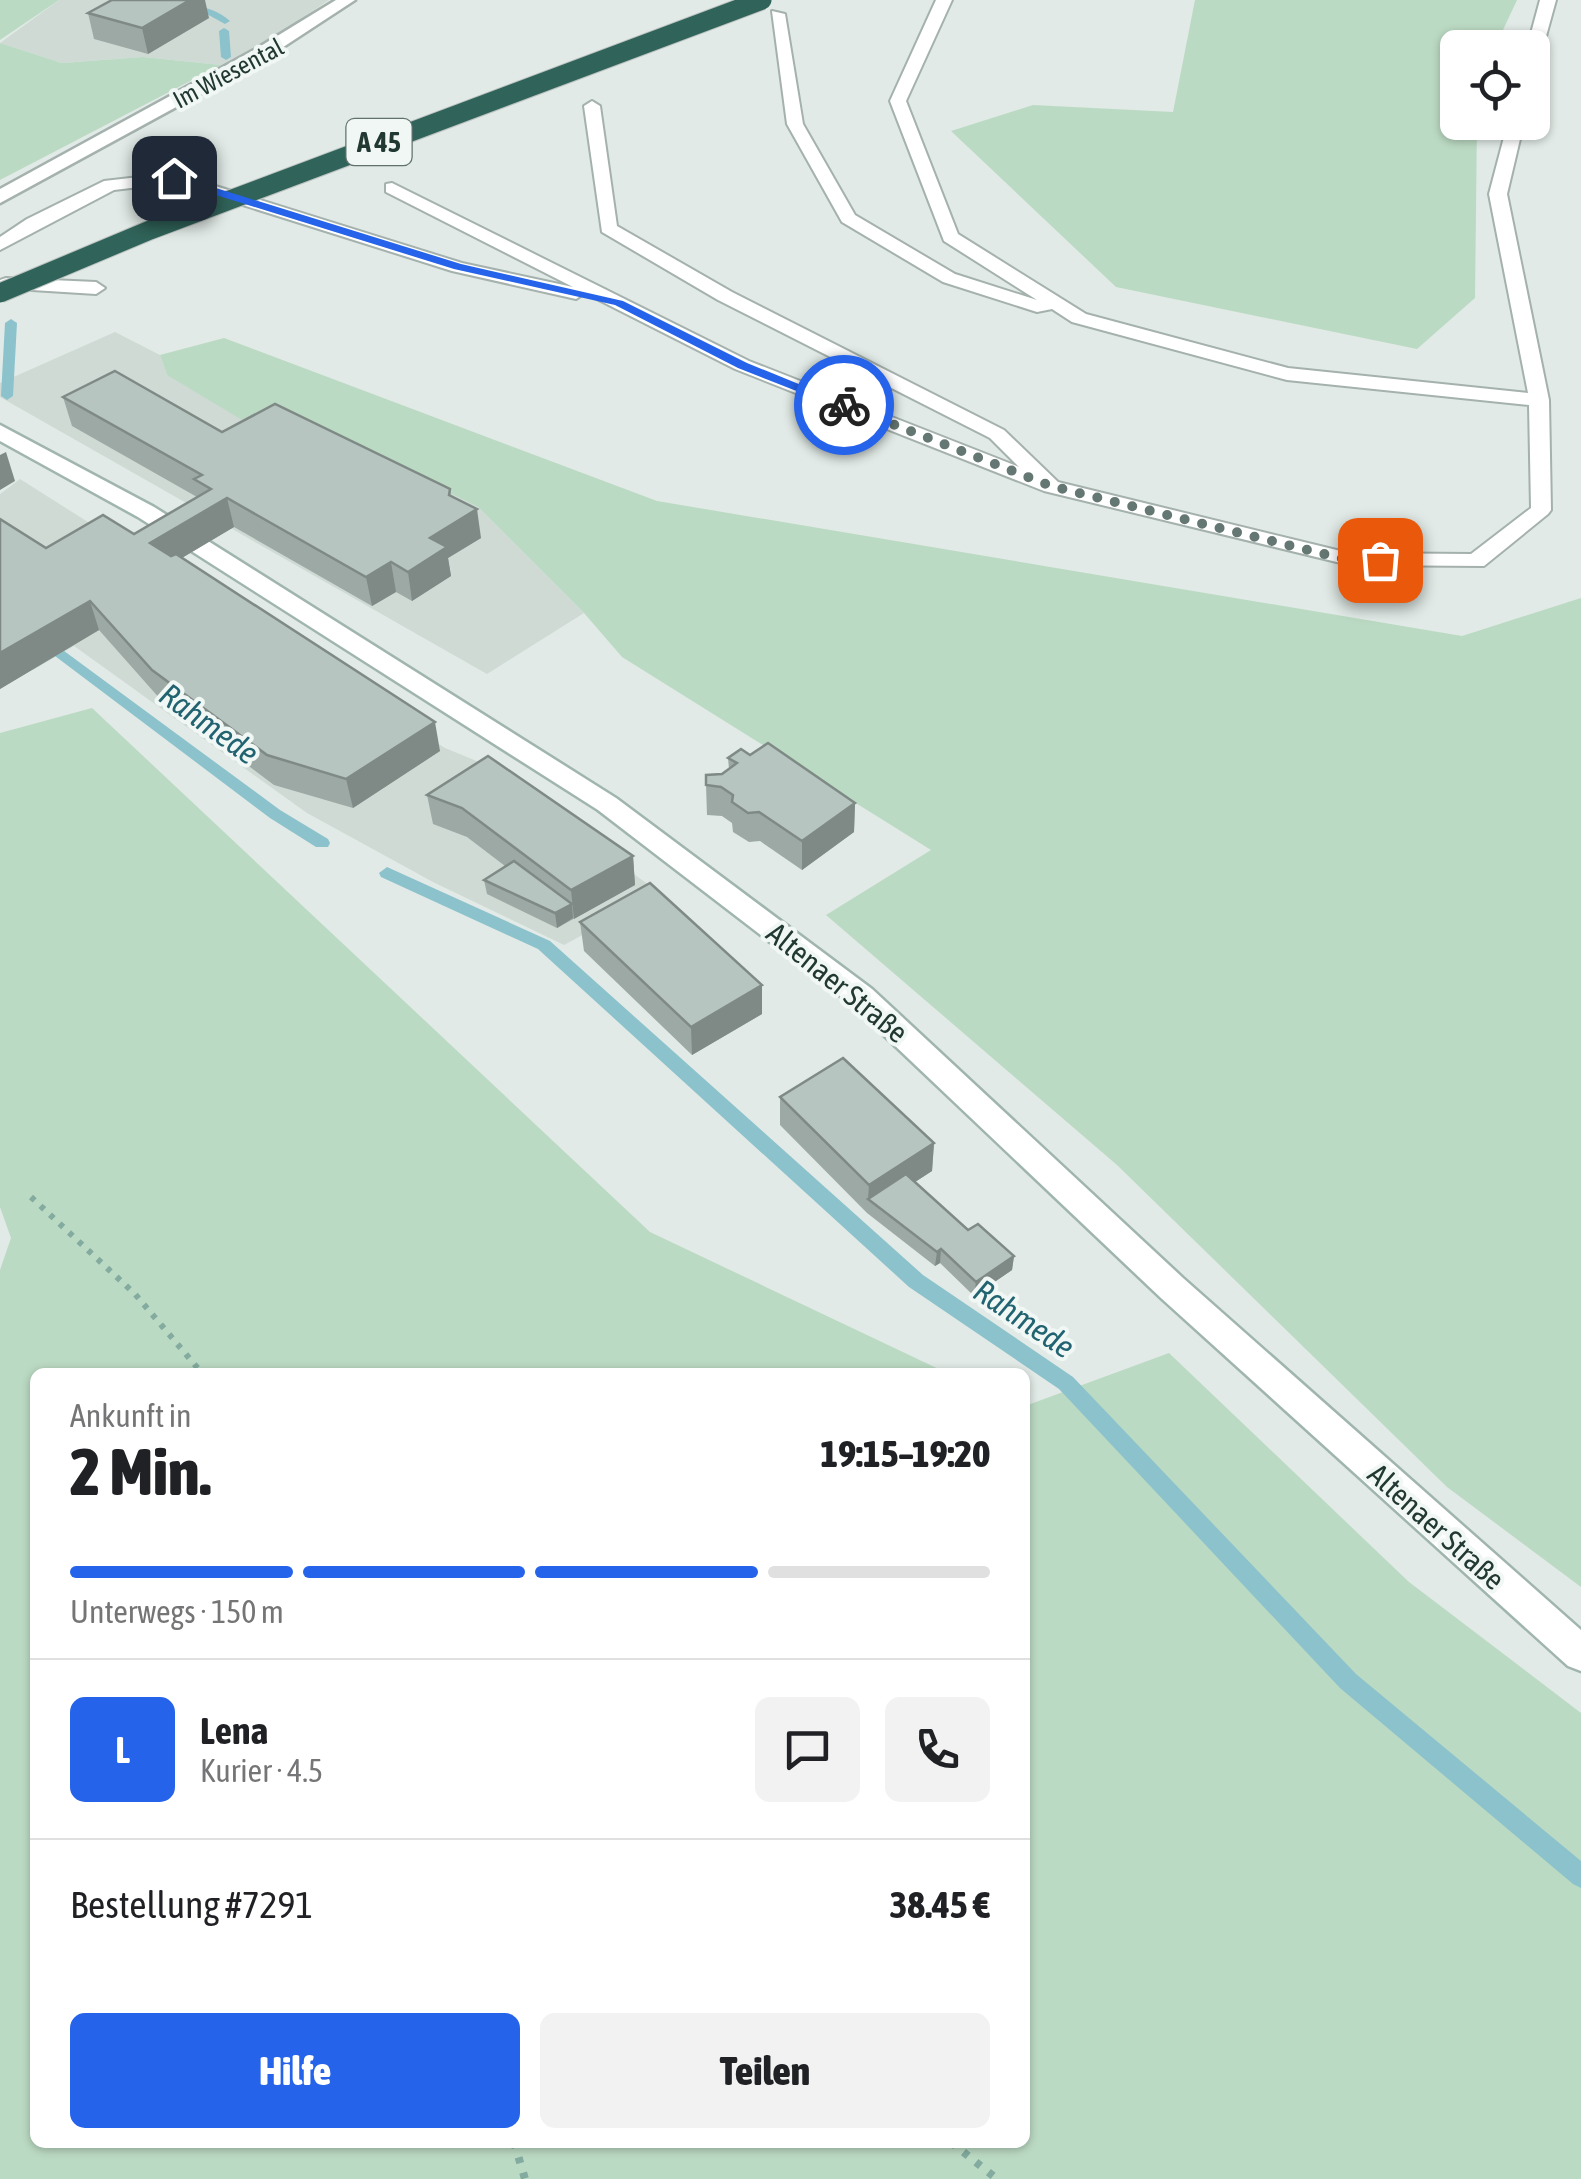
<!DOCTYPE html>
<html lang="de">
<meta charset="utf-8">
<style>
body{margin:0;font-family:"Asap Condensed",sans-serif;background:#f2f2f2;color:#202124;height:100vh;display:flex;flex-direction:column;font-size:38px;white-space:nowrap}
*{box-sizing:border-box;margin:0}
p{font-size:32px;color:#757577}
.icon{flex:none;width:55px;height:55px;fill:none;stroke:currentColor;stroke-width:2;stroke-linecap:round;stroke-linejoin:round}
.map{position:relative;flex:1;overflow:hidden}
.details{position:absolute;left:30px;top:1368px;width:1000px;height:780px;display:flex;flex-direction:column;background:#fff;border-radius:15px;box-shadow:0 2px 8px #0004}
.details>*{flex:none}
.fabs{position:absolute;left:1440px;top:30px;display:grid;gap:20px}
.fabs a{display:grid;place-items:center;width:110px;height:110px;border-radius:15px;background:#fff;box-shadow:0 2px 8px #0004;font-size:50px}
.pin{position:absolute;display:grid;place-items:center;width:85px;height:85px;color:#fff;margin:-42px;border-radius:20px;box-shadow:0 5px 15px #0006}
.courier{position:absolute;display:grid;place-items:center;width:100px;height:100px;margin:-50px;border:8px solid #2563eb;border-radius:50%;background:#fff;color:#222;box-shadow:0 2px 12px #0007}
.headline em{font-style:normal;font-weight:800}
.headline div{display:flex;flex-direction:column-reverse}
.headline{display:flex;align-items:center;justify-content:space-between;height:170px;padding:0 40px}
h1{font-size:65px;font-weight:800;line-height:75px}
.bar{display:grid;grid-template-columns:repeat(4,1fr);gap:15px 10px;align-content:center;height:120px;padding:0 40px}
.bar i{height:12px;border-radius:8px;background:#e0e0e0}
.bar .on{background:#2563eb}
.bar p{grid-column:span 4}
.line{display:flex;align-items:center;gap:25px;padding:0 40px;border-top:2px solid #e0e0e0}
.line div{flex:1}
.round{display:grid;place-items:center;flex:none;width:105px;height:105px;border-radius:15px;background:#f2f2f2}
.button{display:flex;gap:20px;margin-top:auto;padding:20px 40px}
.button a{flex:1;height:115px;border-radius:15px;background:#2563eb;color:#fff;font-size:40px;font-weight:800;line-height:115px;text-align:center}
.button a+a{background:#f2f2f2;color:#202124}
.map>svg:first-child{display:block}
.built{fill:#cfdad5}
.green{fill:#bbdac3}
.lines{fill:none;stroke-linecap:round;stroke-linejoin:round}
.stream{fill:#8cc2cc;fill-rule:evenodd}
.service-casing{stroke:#a4b1ad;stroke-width:4}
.minor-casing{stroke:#a4b1ad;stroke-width:5}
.secondary-casing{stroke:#a0b5ae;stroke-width:5}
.path-far1{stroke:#83ab9f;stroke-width:6;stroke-dasharray:5 8;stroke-linecap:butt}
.path{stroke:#83ab9f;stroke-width:8;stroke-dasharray:6 10;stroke-linecap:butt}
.service{fill:#fff;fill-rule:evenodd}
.minor{fill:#fff;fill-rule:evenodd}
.secondary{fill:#fff;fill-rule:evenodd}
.motorway-bridge-casing{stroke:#bdc4c2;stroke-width:21;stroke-linecap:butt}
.motorway-bridge{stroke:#306359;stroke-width:19}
.wall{fill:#9da9a4}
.shaded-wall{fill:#7f8a86}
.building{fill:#b6c5bf;stroke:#7f8a86;stroke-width:2.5}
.route{fill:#2563eb}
.done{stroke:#657772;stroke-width:10;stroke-dasharray:0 18}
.labels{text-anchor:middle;stroke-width:8;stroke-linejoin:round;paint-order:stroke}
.far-street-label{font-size:25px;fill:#223933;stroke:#f1f7f4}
.shield{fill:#f1f7f4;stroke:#60726d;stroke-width:2.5}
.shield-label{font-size:28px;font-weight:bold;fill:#223933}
.street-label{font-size:30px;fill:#223933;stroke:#f1f7f4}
.water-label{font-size:32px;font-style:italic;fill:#216371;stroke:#f1f7f4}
</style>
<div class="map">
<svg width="1581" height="2179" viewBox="0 0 1581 2179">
<rect width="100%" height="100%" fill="#e1eae6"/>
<!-- built -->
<path class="built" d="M59,0h270l-55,37 -53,28 -78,-8 -81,6 -62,-20z
M115,332l45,23 7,20 132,44 179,88 106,106 -97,61 -487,-277v-14z
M20,479l425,269 34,14 181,131 -96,52 -131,-63 -126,-69 -233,-167 -41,24 -33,-22v-154z"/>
<!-- green -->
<path class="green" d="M0,0h59l-59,40z
M1195,0h322l-22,47 -37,1v74l19,1 -2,175 -58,51 -301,-62 -165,-156 82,-26 140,7z
M0,43l62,20 81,-6 78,8 -221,115z
M224,338l433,163 805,135 119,-38v989l-134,-100 -330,-322 -291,-250 105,-65 -309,-193 -38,-44 -106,-106 -179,-88 -47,7 -85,-51 -7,-20z
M92,708l558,524 295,140h-910v770h990v-736l144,-53 240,229 172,131v466h-1581v-909l11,-32 -11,-31v-474z"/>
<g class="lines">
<!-- stream -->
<path class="stream" d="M138,0c26,0 73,2 92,21l-5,3 -20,-11 -52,-6z
M224,28l5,3 2,26 -5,3 -5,-3 -2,-26z
M11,319l6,4 -4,73 -6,4 -6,-4 4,-73z
M60,648l220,162 48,29 2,4 -2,4h-12l-46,-29 -215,-162 -2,-3z
M387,867l163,74 373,334 150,102 283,297 225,187v27l-8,-4 -233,-196 -281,-299 -150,-102 -371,-338 -157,-72 -2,-4z"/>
<!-- service casing -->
<g class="service-casing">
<path id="service" d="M936,0h16l-46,101 52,133 128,80 202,54 240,25 -39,-199 19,-72h16l-17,72 42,206 2,110 -3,4 -64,52 -135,-1 -305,-74 -309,-122 -150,-76 -9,6 -124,-28 -279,-88 -59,7 -114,60v-13l27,-18 77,-38 70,-8 288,90 111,24 -187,-95v-8l6,-1 357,178 270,106 -29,-29 -272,-138 -116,-68 -18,-126 8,-5 8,5 17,120 115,66 272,138 54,52 291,71 122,1 60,-46 -2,-103 -242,-25 -215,-58 -20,-13 -15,3 -94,-30 -101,-60 -55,-98 -15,-113 13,3 18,110 52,91 100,59 82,26 -93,-59 -54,-140z
M1540,0h16l-16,58 -8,5v-15h-5z
M6,278l90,4 9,6 -9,6 -96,-6v-8z"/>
</g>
<!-- minor casing -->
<g class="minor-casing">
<path id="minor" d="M336,0h19l-87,57 -268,146v-14l256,-140z"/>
</g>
<!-- secondary casing -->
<g class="secondary-casing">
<path id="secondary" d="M0,425l154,82 462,291 256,191 311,289 398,352v41l-13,-5 -407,-368 -309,-293 -254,-195 -460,-293 -138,-76z"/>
</g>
<!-- path-far1 -->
<path class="path-far1" d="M31,1197l104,97 66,78"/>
<!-- path -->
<path class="path" d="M514,2142l11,37
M951,2142l46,37"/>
<!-- service -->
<use href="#service" class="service"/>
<!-- minor -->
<use href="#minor" class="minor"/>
<!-- secondary -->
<use href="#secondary" class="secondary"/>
<!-- motorway-bridge casing -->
<g class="motorway-bridge-casing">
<path id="motorway-bridge" d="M0,293l150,-63 612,-230"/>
</g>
<!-- motorway-bridge -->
<use href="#motorway-bridge" class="motorway-bridge"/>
</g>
<!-- wall -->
<path class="wall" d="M88,13l121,5 -61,36 -54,-15z
M63,397l159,35 228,57 1,7 30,42 -33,20 3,18 -39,25 -16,-9 -24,14 -138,-79 -52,31 258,193 -87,57 -79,-23 -113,-85 -62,-70 -99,59v-170l46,29 88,-14 63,-37 -125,-71z
M750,755l105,48 -1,29 -52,38 -42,-29 -11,1 -16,-10 -1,-9 -10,-7 -15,-1 -1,-30 23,-16 -1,-11z
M427,795l206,61 2,29 -78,43 -70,-34 -3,-14 21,-14 -38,-29 -34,-13z
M580,922l182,92 -70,41 -108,-104z
M780,1097l154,46 -2,28 -17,11 53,48 46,26 -2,14 -38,26 -34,-33 -5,3 -68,-53 -87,-88z"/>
<!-- shaded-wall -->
<path class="shaded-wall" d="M190,0h15l4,18 -61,36 -6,-26z
M6,452l9,29 -15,9v-35z
M227,498l7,29 -76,45 -8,-29z
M477,509l4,29 -33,20 3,18 -39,25 -4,-29 22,-34z
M391,562l5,30 -24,14 -6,-29z
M90,601l9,29 -99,59v-36z
M435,722l5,29 -87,57 -7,-29z
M855,803l-1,29 -52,38v-29z
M633,856l2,29 -61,34 -3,-29z
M572,904l1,14 -16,10 -2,-15z
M762,985v29l-70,41 -1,-28z
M934,1143l-2,28 -54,35 -10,-7 1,-14z
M941,1249l-1,14 -5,3 2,-14z
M1014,1256l-2,14 -38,26 2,-14z"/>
<!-- building -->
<path class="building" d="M112,0h78l-48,28 -54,-15z
M115,371l107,61 53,-28 175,85 -1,6 28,14 -47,29 17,9 -39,25 -17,-10 -25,15 -139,-79 -77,45 21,13 5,-2 259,168 -89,57 -79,-24 -115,-85 -62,-69 -90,52v-134l46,29 57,-33 31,19 77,-45 -17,-10 8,-4 -139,-78z
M768,743l87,60 -53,38 -43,-29 -11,1 -16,-11 1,-7 -12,-8 -15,-2v-10l16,-1 15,-11 -9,-5 13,-9 9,6z
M488,756l145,100 -62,34 -109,-82 -35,-13z
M514,861l58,43 -17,9 -71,-33z
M650,883l112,102 -71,42 -111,-105z
M843,1058l91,85 -65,42 -89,-88z
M906,1174l62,56 10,-6 36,32 -38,26 -35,-33 -4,3 -69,-53z"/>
<!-- route -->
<path class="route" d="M174,175l287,89 162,37 124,62 103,42 -10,3 -102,-40 -123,-63 -161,-36 -283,-88z"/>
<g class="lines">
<!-- done -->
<path class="done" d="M844,405l207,81 297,74h32"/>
</g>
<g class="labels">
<!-- far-street labels -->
<g class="far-street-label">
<text transform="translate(228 73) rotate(-28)" y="9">Im Wiesental</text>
</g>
<!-- shield labels -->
<rect class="shield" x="346.5" y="119" width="65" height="46" rx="8"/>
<g class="shield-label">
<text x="379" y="152">A 45</text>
</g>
<!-- street labels -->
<g class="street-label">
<text transform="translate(837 983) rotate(39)" y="10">Altenaer Straße</text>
<text transform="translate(1436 1527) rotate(42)" y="10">Altenaer Straße</text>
</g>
<!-- water labels -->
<g class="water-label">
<text transform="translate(209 724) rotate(36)" y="11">Rahmede</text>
<text transform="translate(1024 1319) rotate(34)" y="11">Rahmede</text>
</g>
</g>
</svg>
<div class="fabs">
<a><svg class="icon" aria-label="locate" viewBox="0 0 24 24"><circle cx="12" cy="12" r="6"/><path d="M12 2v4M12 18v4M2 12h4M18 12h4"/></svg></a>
</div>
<div class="pin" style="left:1380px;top:560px;background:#ea580c"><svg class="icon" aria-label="bag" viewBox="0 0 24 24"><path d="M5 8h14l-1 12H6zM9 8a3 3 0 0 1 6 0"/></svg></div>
<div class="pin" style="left:174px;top:178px;background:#1f2937"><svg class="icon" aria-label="home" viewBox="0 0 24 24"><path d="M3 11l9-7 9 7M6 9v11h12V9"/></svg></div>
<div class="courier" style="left:844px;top:405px"><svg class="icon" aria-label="bike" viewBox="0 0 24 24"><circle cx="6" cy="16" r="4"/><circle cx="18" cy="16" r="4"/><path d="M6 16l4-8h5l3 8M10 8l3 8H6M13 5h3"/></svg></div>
<section class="details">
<div class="headline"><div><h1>2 Min.</h1><p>Ankunft in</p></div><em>19:15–19:20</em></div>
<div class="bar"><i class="on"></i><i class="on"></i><i class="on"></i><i></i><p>Unterwegs · 150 m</p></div>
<div class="line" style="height:180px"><b class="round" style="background:#2563eb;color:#fff">L</b><div><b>Lena</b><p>Kurier · 4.5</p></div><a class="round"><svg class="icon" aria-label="chat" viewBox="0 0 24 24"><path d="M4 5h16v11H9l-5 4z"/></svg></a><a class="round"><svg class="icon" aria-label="phone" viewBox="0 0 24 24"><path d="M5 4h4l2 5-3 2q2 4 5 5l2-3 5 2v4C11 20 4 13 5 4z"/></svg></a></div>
<div class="line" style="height:130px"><div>Bestellung #7291</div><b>38.45 €</b></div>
<div class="button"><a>Hilfe</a><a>Teilen</a></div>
</section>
</div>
